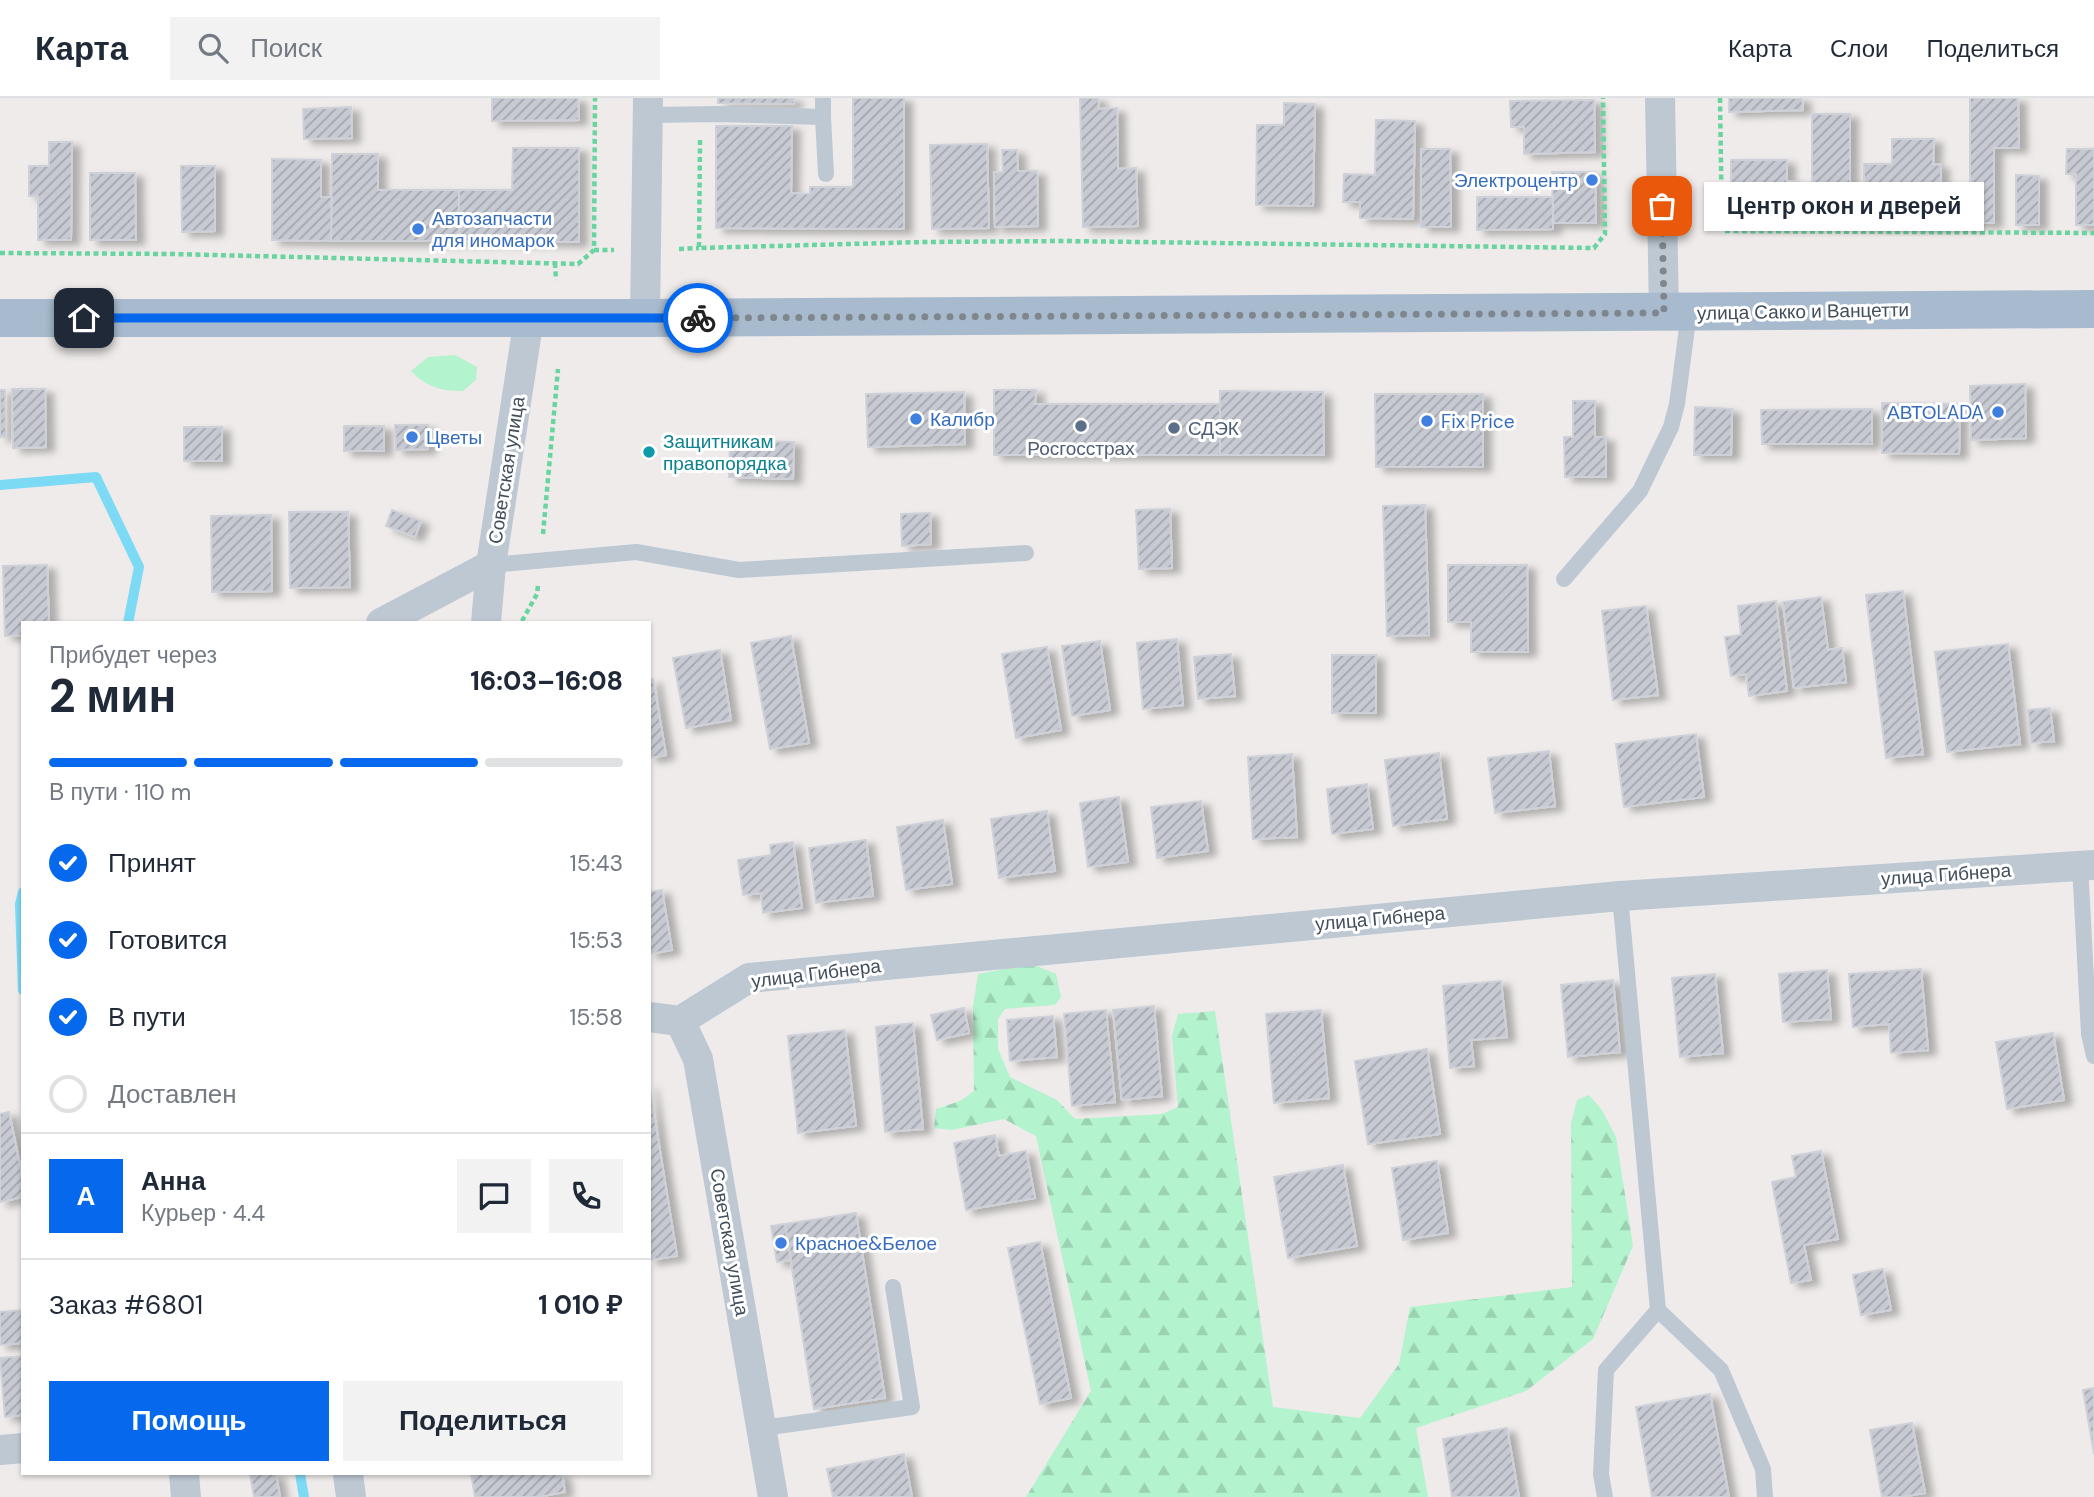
<!DOCTYPE html>
<html lang="ru">
<meta charset="utf-8">
<style>
body{margin:0;font-family:"DM Sans",sans-serif;background:#f2f2f3;color:#1f2937;height:100vh;display:flex;flex-direction:column;font-size:26px;white-space:nowrap}
*{box-sizing:border-box;margin:0}
p{font-size:23px;color:#747a83}
.icon{flex:none;width:38px;height:38px;fill:none;stroke:currentColor;stroke-width:2;stroke-linecap:round;stroke-linejoin:round}
.map{position:relative;flex:1;overflow:hidden}
.drawer{position:absolute;left:21px;top:523px;width:630px;height:854px;display:flex;flex-direction:column;background:#fff;border-radius:0px;box-shadow:0 2px 5px #0004}
.drawer>*{flex:none}
.pin{position:absolute;display:grid;place-items:center;width:60px;height:60px;color:#fff;margin:-30px;border-radius:14px;box-shadow:0 4px 10px #0006}
.courier{position:absolute;display:grid;place-items:center;width:70px;height:70px;margin:-35px;border:5px solid #0668ed;border-radius:50%;background:#fff;color:#222;box-shadow:0 2px 9px #0007}
.bubble{position:absolute;height:49px;border-radius:0px;background:#fff;box-shadow:0 2px 5px #0004;font-size:23px;font-weight:800;line-height:49px;text-align:center}
.head em{font-style:normal;font-weight:800}
.head div{display:flex;flex-direction:column-reverse}
.head{display:flex;align-items:center;justify-content:space-between;height:119px;padding:0 28px}
h1{font-size:46px;font-weight:800;line-height:52px}
.bar{display:grid;grid-template-columns:repeat(4,1fr);gap:10px 7px;align-content:center;height:84px;padding:0 28px}
.bar i{height:9px;border-radius:5px;background:#e0e1e3}
.bar .selected{background:#0668ed}
.bar p{grid-column:span 4}
.line{display:flex;align-items:center;gap:18px;padding:0 28px;border-top:2px solid #e0e1e3}
.line div{flex:1}
.round{display:grid;place-items:center;flex:none;width:74px;height:74px;border-radius:0px;background:#f2f2f3}
ol{padding:0 28px;list-style:none}
li{display:flex;align-items:center;gap:21px;height:77px}
li p{margin-inline-start:auto}
li .icon{padding:7px;border-radius:50%;background:#0668ed;color:#fff;stroke-width:4}
li:last-child{color:#747a83}
li i{width:38px;height:38px;border:4px solid #e0e1e3;border-radius:50%}
.action{display:flex;gap:14px;margin-top:auto;padding:14px 28px}
.action a{flex:1;height:80px;border-radius:0px;background:#0668ed;color:#fff;font-size:28px;font-weight:800;line-height:80px;text-align:center}
.action a+a{background:#f2f2f3;color:#1f2937}
header{display:flex;align-items:center;gap:42px;box-sizing:border-box;height:98px;padding:0 35px;background:#fff;border-bottom:2px solid #e0e1e3}
header strong{font-size:33px}
nav{display:flex;gap:38px;margin-inline-start:auto;font-size:24px}
.search{width:490px;height:63px;background:#f2f2f3;display:flex;align-items:center;gap:18px;box-sizing:border-box;padding:0 24px;border-radius:0px;color:#747a83;font-size:26px}
.map>svg:first-child{display:block}
.grass{fill:#b3f3cd}
.forest{fill:url(#forest-firs)}
.lines{fill:none;stroke-linecap:round;stroke-linejoin:round}
.stream{stroke:#7cdaf4;stroke-width:10}
.building{fill:url(#building-hatch);stroke:#cfd1d8;stroke-width:2;filter:url(#shadow)}
.path{stroke:#68d4a0;stroke-width:4.5;stroke-dasharray:5 3.5;stroke-linecap:butt}
.service{stroke:#bdc8d3;stroke-width:16}
.minor{stroke:#bdc8d3;stroke-width:30}
.primary{stroke:#a8bbce;stroke-width:38}
.done{stroke:#7f868d;stroke-width:7;stroke-dasharray:0 12.6}
.route{stroke:#0668ed;stroke-width:9}
.shop-dot{fill:#3f7fe0;stroke:#fff;stroke-width:2.5}
.service-dot{fill:#5c6f8a;stroke:#fff;stroke-width:2.5}
.culture-dot{fill:#0f9aa8;stroke:#fff;stroke-width:2.5}
.labels{text-anchor:middle;stroke-width:6;stroke-linejoin:round;paint-order:stroke}
.shop-label{font-size:19px;fill:#366cbe;stroke:#fff;text-anchor:start}
.street-label{font-size:19px;fill:#424f5b;stroke:#fff}
.service-label{font-size:19px;fill:#4e5e75;stroke:#fff;text-anchor:start}
.culture-label{font-size:19px;fill:#0d838f;stroke:#fff;text-anchor:start}
</style>
<header>
<strong>Карта</strong>
<div class="search"><svg class="icon" aria-label="search" viewBox="0 0 24 24"><circle cx="10" cy="10" r="6"/><path d="M15 15l6 6"/></svg>Поиск</div>
<nav><a>Карта</a><a>Слои</a><a>Поделиться</a></nav>
</header>
<div class="map">
<svg width="2094" height="1399" viewBox="0 0 2094 1399">
<defs>
<pattern id="forest-firs" width="22" height="20" patternUnits="userSpaceOnUse" patternTransform="scale(1.75)"><rect width="22" height="20" fill="#b3f3cd"/><path d="M5 1l3.5 6h-7zM16 11l3.5 6h-7z" fill="#9bd2b2"/></pattern>
<pattern id="building-hatch" width="6" height="6" patternUnits="userSpaceOnUse" patternTransform="scale(1.75)"><rect width="6" height="6" fill="#c7cad2"/><path d="M-1 1l2-2M0 6l6-6M5 7l2-2" fill="none" stroke="#a3a6ad"/></pattern>
<filter id="shadow"><feDropShadow dx="8" dy="4.5" stdDeviation="3.5" flood-color="#0004"/></filter>
</defs>
<rect width="100%" height="100%" fill="#efebeb"/>
<!-- grass -->
<path class="grass" d="M455,257l22,12 -1,13 -13,11c-22,0 -37,-4 -52,-20l17,-14z"/>
<!-- forest -->
<path class="forest" d="M1032,866l24,10 5,23 -6,8 -50,4 -7,10v30l12,28 47,23 18,19 87,-5 16,-7 -6,-71 6,-22 37,-3 58,396 87,11 39,-54 11,-57 162,-20 -1,-164 6,-23 12,-5 13,15 14,27 17,109 -40,93 -67,52 -110,37 12,69h-402l65,-106 -55,-255 -32,-17 -52,11 -18,-2 2,-19 24,-8 14,-10 -1,-84 5,-33z"/>
<g class="lines">
<!-- stream -->
<path class="stream" d="M0,387l96,-8 43,90 -11,56
M23,794l-3,12 3,86
M300,1376l4,23"/>
</g>
<!-- building -->
<path class="building" d="M492,0h86l1,22 -87,1z
M718,0h76v6l-76,-1z
M853,0h51v131l-188,-1v-102h76l-1,67 19,1v-7h43z
M1080,0h18l1,11 18,-1 1,61 18,-1 2,58 -55,1z
M1729,0h73l1,12 -74,2z
M1970,0h48l1,50h-25v75h-24z
M1594,2l1,52 -71,2v-27h-13l-1,-26z
M1284,5l31,1 -2,102 -57,-1 1,-80h27z
M351,9l1,31 -48,1 -1,-30z
M1812,16h38v102h-38z
M1376,22l39,1 -2,98 -53,-1v-16h-17l1,-28 31,1z
M1892,41h42l-1,25 8,1v59l-77,-1v-59h28z
M49,44h23l-1,98h-33v-44h-9v-30h20z
M987,46l2,84 -57,1 -2,-84z
M513,50h66v94l-120,-1v-51h53z
M1421,51h29l1,78h-30z
M2067,51h27v76h-18v-51h-10z
M1002,52h15l1,21h19l1,55 -43,1 -1,-54 9,-1z
M332,56h46v36h81v51h-128z
M272,61l49,1v37h11l-1,44 -59,-1z
M1731,62h56v21l12,1v41h-68z
M181,68h34v65l-33,1z
M1552,74h43l1,51h-43z
M90,75h45l1,67h-46z
M2016,77l23,1v49h-23z
M1477,99h76v32l-76,1z
M2025,286l1,54 -55,2 -1,-54z
M12,291h33l1,58 -33,1z
M0,292h5l1,47h-6z
M994,292h42l-1,14h185v51h-226z
M1220,293l103,1 1,63h-104z
M964,294l1,52 -97,3 -2,-53z
M1375,296h108v73h-107z
M1573,303h22v36h11v40h-41l-1,-40h9z
M1882,305l78,1 -1,50 -77,-1z
M1695,309l37,2 -1,46h-37z
M1872,311v35h-110l-1,-34z
M395,327h33v24l-32,1z
M344,328h40v25h-40z
M184,329h38v34h-38z
M730,342l64,2 -1,37 -64,-2z
M1425,407l4,130 -42,1 -4,-130z
M1170,411l2,59 -33,1 -3,-59z
M392,412l29,11 -6,16 -29,-11z
M289,414h59l2,75 -60,1z
M930,415l1,31 -29,2 -1,-32z
M271,417l1,76 -60,1 -1,-76z
M47,467l2,58h-26v12l-18,1 -2,-70z
M1448,467h79l1,87h-57v-30h-23z
M1903,493l20,163 -37,4 -20,-163z
M1821,499l7,53 14,-2 4,34 -52,6 -11,-86z
M1776,503l11,90 -38,5 -3,-22 -15,2 -6,-39 16,-2 -3,-29z
M1646,508l12,89 -45,5 -11,-89z
M791,538l18,107 -39,6 -19,-106z
M1177,541l6,66 -40,4 -6,-66z
M1100,543l10,69 -38,6 -10,-70z
M2008,546l12,100 -73,8 -12,-100z
M1047,549l14,83 -45,8 -14,-84z
M720,552l11,70 -45,8 -13,-70z
M1231,556l4,42 -37,3 -4,-42z
M1332,557h44v58h-44z
M653,581l13,76 -17,3v-78z
M2050,610l4,33 -23,2 -3,-33z
M1696,636l8,63 -80,10 -8,-63z
M1549,653l6,55 -60,7 -7,-55z
M1439,655l8,66 -54,7 -8,-66z
M1292,656l5,83 -44,2 -5,-82z
M1367,686l6,45 -41,5 -5,-45z
M1119,699l9,65 -40,5 -8,-64z
M1201,703l7,50 -51,7 -6,-51z
M1047,713l8,60 -56,7 -8,-59z
M943,722l9,64 -46,6 -9,-63z
M866,742l7,56 -57,7 -7,-55z
M793,744l9,66 -39,5 -2,-20 -18,2 -5,-35 33,-5 -1,-10z
M662,792l10,60 -23,4v-62z
M1921,871l7,81 -37,3 -2,-29 -36,3 -4,-53z
M1827,872l4,49 -48,3 -4,-48z
M1715,876l8,79 -43,4 -8,-79z
M1613,882l7,72 -52,5 -7,-72z
M1501,883l6,56 -36,3 3,26 -24,2 -7,-82z
M1154,908l8,90 -40,4 -9,-90z
M964,910l5,25 -32,7 -6,-25z
M1106,912l9,92 -43,4 -8,-92z
M1321,912l8,88 -55,5 -8,-89z
M1053,918l4,41 -47,4 -3,-41z
M913,925l10,106 -38,3 -9,-105z
M845,932l11,96 -58,7 -10,-97z
M2053,935l11,67 -57,9 -11,-67z
M1427,951l13,85 -72,10 -13,-83z
M649,985l28,173 -28,4z
M9,1014l14,67v18l-23,5v-88z
M995,1037l4,21 27,-5 9,47 -69,12 -12,-67z
M1821,1053l17,88 -34,6 7,35 -20,3 -19,-101 24,-5 -4,-21z
M1437,1063l11,72 -45,7 -11,-72z
M1343,1067l14,81 -69,12 -14,-81z
M856,1115l29,185 -71,11 -29,-185z
M785,1126l6,36 -14,2 -6,-36z
M1040,1144l31,156 -31,6 -32,-156z
M1883,1171l8,41 -30,5 -8,-40z
M23,1212v33l-23,2v-33z
M23,1258v59l-18,2 -5,-59z
M2094,1290v66l-11,-64z
M1710,1296l19,103h-77l-16,-90z
M1912,1325l13,70 -24,4h-19l-12,-67z
M1507,1330l12,69h-67l-9,-58z
M904,1356l8,43h-79l-6,-28z
M250,1376h26l4,23h-26z
M471,1376h91l3,18 -27,5h-63z"/>
<g class="lines">
<!-- path -->
<path class="path" d="M1720,0l2,133 372,2
M700,42l-1,108 225,-6 140,-1 530,7 11,-14 -2,-136
M679,151l20,-1
M594,152h20
M0,155l173,1 405,10 16,-14 1,-152
M555,165l1,17
M543,436l15,-165
M522,523l15,-27 1,-9"/>
<!-- service -->
<path class="service" d="M648,17l70,-1 105,3v-19
M823,19l3,57
M491,467l145,-13 103,18 287,-17
M1564,481l76,-88 31,-64 6,-23 12,-91
M2080,767l9,169 5,22
M1658,1212l63,60 42,99 2,28
M763,1330l149,-21 -19,-120
M1605,1399l-4,-23 5,-104 52,-60 -38,-414"/>
<!-- minor -->
<path class="minor" d="M1660,0l4,215
M645,220l3,-220
M381,525l110,-58
M486,525l5,-58 38,-247
M649,919l31,4 18,38 75,438
M680,923l69,-43 871,-82 474,-31
M0,1352l23,-2
M184,1376l2,23
M348,1376l3,23"/>
<!-- primary -->
<path class="primary" d="M0,220h645l1449,-9"/>
</g>
<g class="lines">
<!-- done -->
<path class="done" d="M698,220l966,-5 -2,-107"/>
<!-- route -->
<path class="route" d="M84,220h614"/>
</g>
<!-- markers -->
<g class="shop-dot">
<circle cx="1592" cy="82" r="7"/>
<circle cx="418" cy="131" r="7"/>
<circle cx="1998" cy="314" r="7"/>
<circle cx="916" cy="321" r="7"/>
<circle cx="1427" cy="323" r="7"/>
<circle cx="412" cy="339" r="7"/>
<circle cx="781" cy="1145" r="7"/>
</g>
<g class="service-dot">
<circle cx="1081" cy="328" r="7"/>
<circle cx="1174" cy="330" r="7"/>
</g>
<circle class="culture-dot" cx="649" cy="354" r="7"/>
<g class="labels">
<!-- shop labels -->
<g class="shop-label">
<text x="1578" y="89" text-anchor="end">Электроцентр</text>
<text x="432" y="127">Автозапчасти<tspan x="432" dy="22">для иномарок</tspan></text>
<text x="1984" y="321" text-anchor="end">АВТОLADA</text>
<text x="930" y="328">Калибр</text>
<text x="1441" y="330">Fix Price</text>
<text x="426" y="346">Цветы</text>
<text x="795" y="1152">Красное&amp;Белое</text>
</g>
<!-- street labels -->
<g class="street-label">
<text transform="translate(1803 213) rotate(-1)" y="7">улица Сакко и Ванцетти</text>
<text transform="translate(506 372) rotate(-81)" y="7">Советская улица</text>
<text transform="translate(1946 776) rotate(-4)" y="7">улица Гибнера</text>
<text transform="translate(1380 820) rotate(-5)" y="7">улица Гибнера</text>
<text transform="translate(816 875) rotate(-7)" y="7">улица Гибнера</text>
<text transform="translate(730 1144) rotate(80)" y="7">Советская улица</text>
</g>
<!-- service labels -->
<g class="service-label">
<text x="1188" y="337">СДЭК</text>
<text x="1081" y="357" text-anchor="middle">Росгосстрах</text>
</g>
<!-- culture labels -->
<g class="culture-label">
<text x="663" y="350">Защитникам<tspan x="663" dy="22">правопорядка</tspan></text>
</g>
</g>
</svg>
<div class="pin" style="left:1662px;top:108px;background:#ea580c"><svg class="icon" aria-label="bag" viewBox="0 0 24 24"><path d="M5 8h14l-1 12H6zM9 8a3 3 0 0 1 6 0"/></svg></div>
<div class="pin" style="left:84px;top:220px;background:#1f2937"><svg class="icon" aria-label="home" viewBox="0 0 24 24"><path d="M3 11l9-7 9 7M6 9v11h12V9"/></svg></div>
<div class="courier" style="left:698px;top:220px"><svg class="icon" aria-label="bike" viewBox="0 0 24 24"><circle cx="6" cy="16" r="4"/><circle cx="18" cy="16" r="4"/><path d="M6 16l4-8h5l3 8M10 8l3 8H6M13 5h3"/></svg></div>
<div class="bubble" style="left:1704px;top:84px;width:280px">Центр окон и дверей</div>
<section class="drawer">
<div class="head"><div><h1>2 мин</h1><p>Прибудет через</p></div><em>16:03–16:08</em></div>
<div class="bar"><i class="selected"></i><i class="selected"></i><i class="selected"></i><i></i><p>В пути · 110 m</p></div>
<ol>
<li><svg class="icon" aria-label="check" viewBox="0 0 24 24"><path d="M5 12l5 5 9-10"/></svg>Принят<p>15:43</p></li>
<li><svg class="icon" aria-label="check" viewBox="0 0 24 24"><path d="M5 12l5 5 9-10"/></svg>Готовится<p>15:53</p></li>
<li><svg class="icon" aria-label="check" viewBox="0 0 24 24"><path d="M5 12l5 5 9-10"/></svg>В пути<p>15:58</p></li>
<li><i></i>Доставлен</li>
</ol>
<div class="line" style="height:126px"><b class="round" style="background:#0668ed;color:#fff">А</b><div><b>Анна</b><p>Курьер · 4.4</p></div><a class="round"><svg class="icon" aria-label="chat" viewBox="0 0 24 24"><path d="M4 5h16v11H9l-5 4z"/></svg></a><a class="round"><svg class="icon" aria-label="phone" viewBox="0 0 24 24"><path d="M5 4h4l2 5-3 2q2 4 5 5l2-3 5 2v4C11 20 4 13 5 4z"/></svg></a></div>
<div class="line" style="height:91px"><div>Заказ #6801</div><b>1 010 ₽</b></div>
<div class="action"><a>Помощь</a><a>Поделиться</a></div>
</section>
</div>
